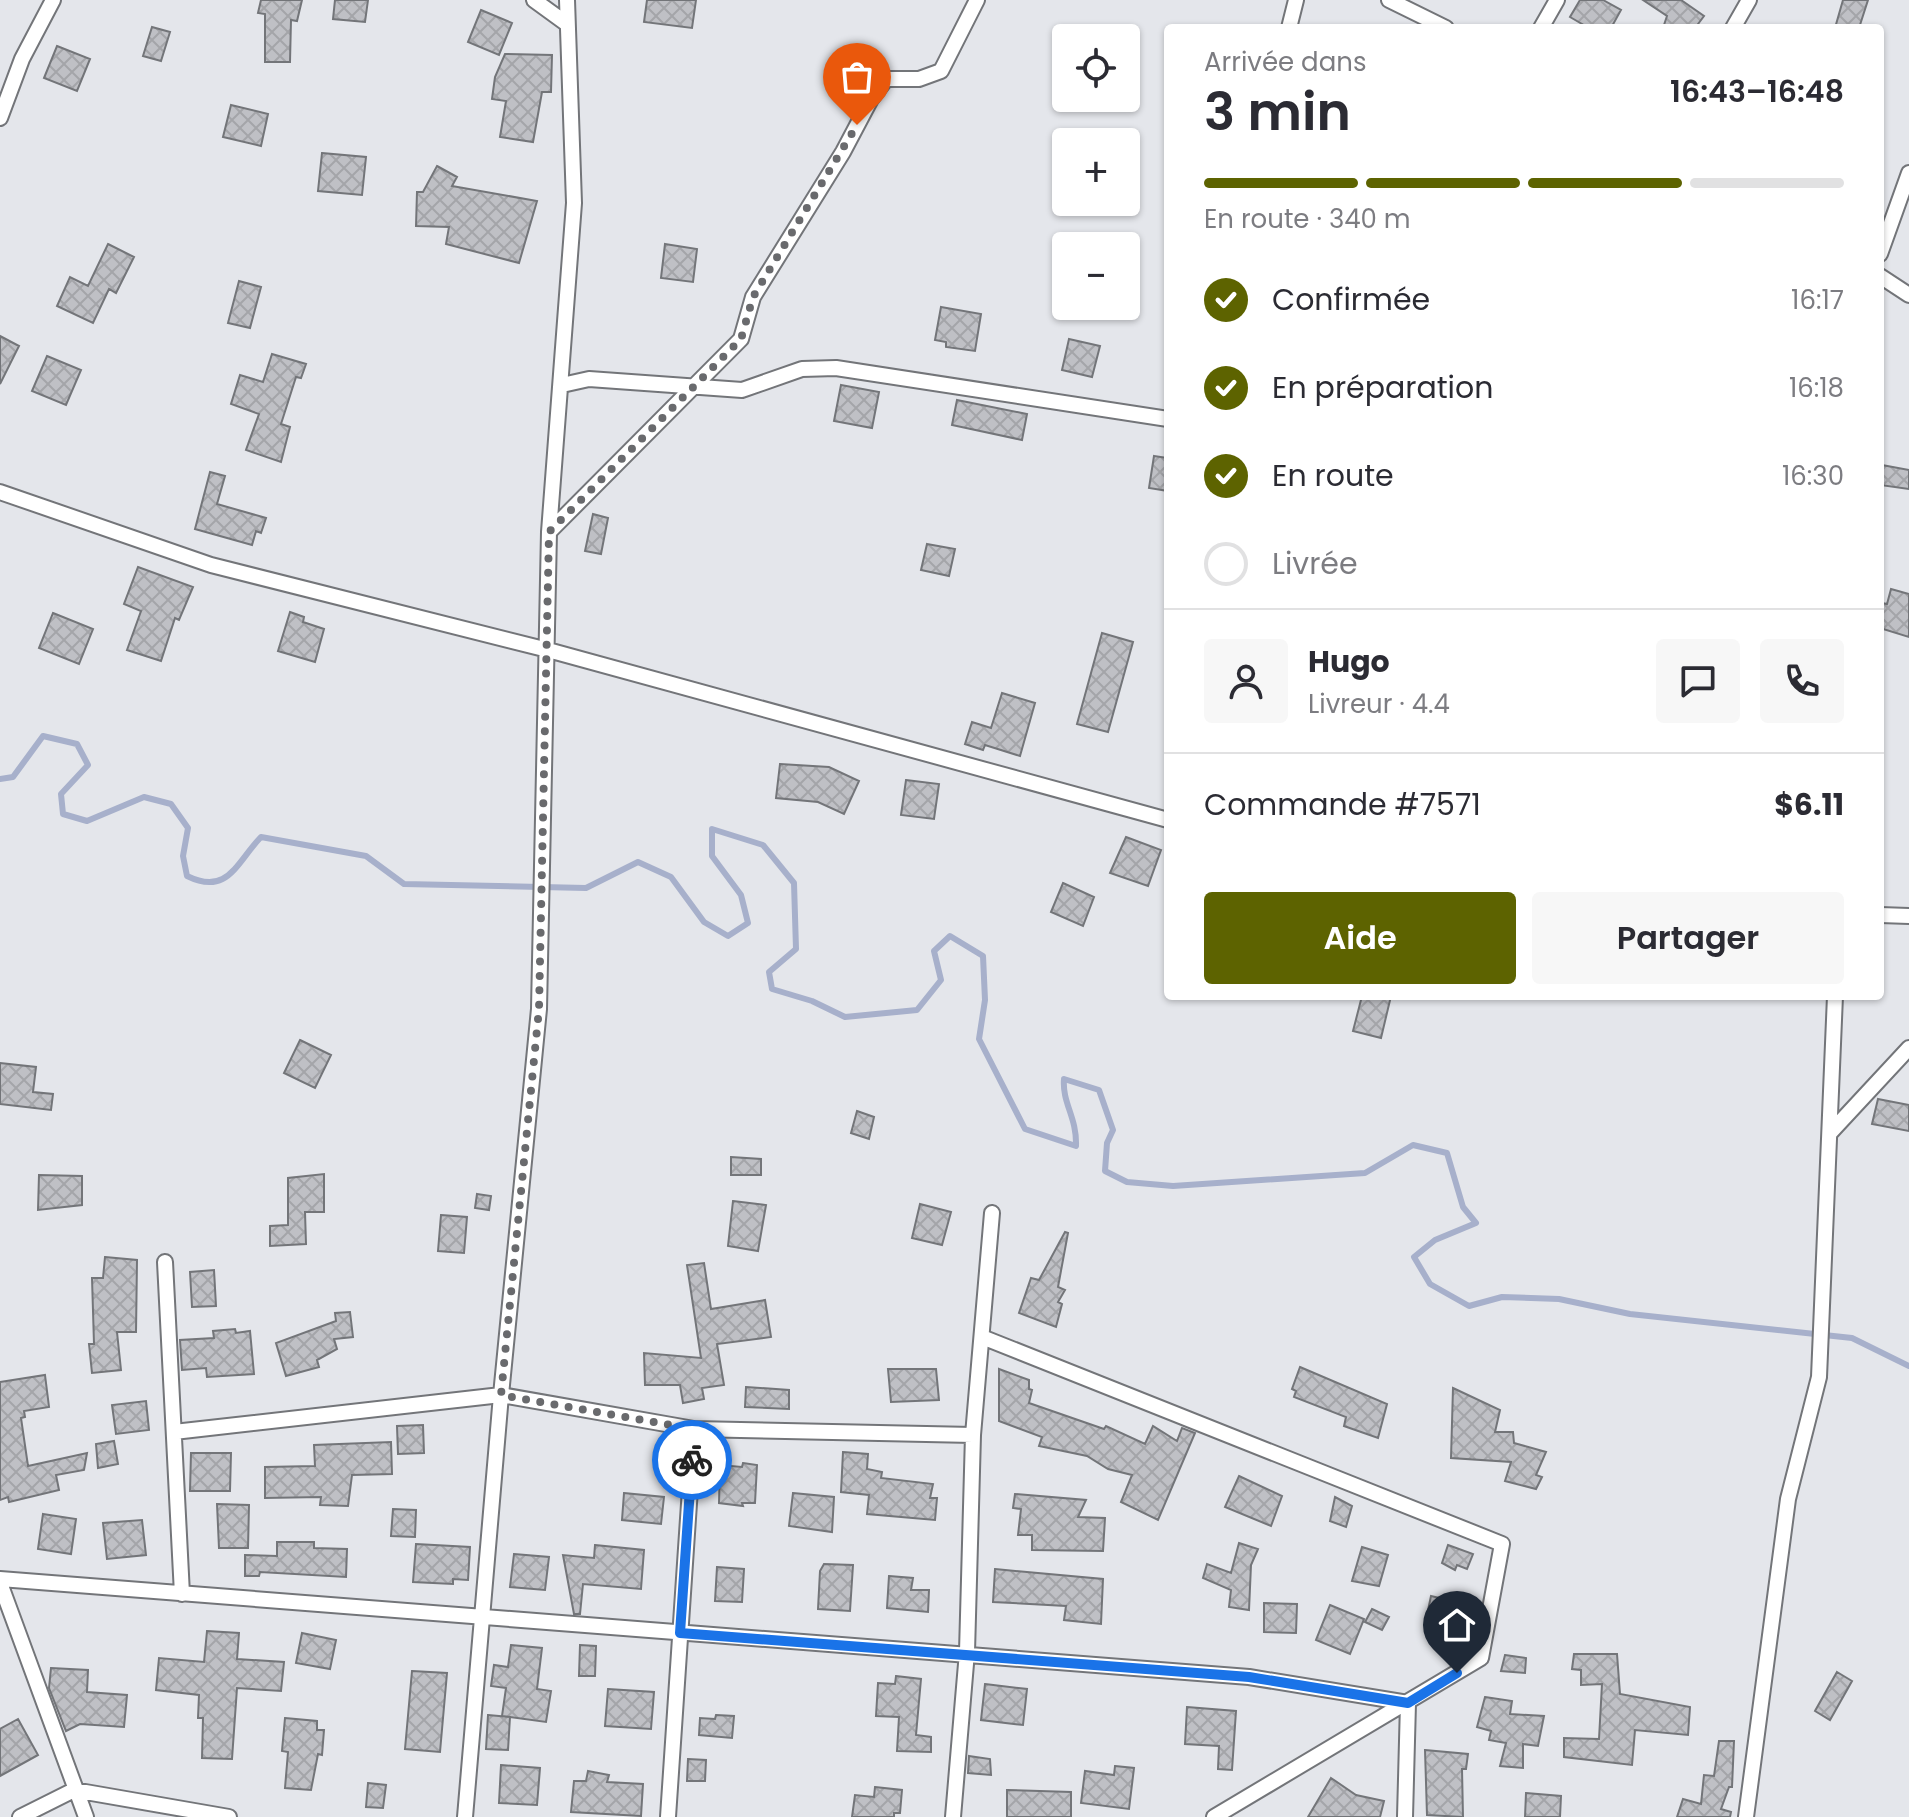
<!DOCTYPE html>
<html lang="fr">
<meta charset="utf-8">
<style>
body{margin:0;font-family:Poppins,sans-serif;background:#f7f7f7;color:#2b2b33;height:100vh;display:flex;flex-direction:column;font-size:30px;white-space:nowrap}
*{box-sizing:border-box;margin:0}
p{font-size:26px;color:#7c7c81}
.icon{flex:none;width:44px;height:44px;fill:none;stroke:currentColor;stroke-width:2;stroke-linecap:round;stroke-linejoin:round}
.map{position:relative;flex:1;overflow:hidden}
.panel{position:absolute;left:1164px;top:24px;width:720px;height:976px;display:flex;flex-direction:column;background:#fff;border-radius:8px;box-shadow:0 2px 6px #0004}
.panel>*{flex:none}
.buttons{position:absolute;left:1052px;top:24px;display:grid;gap:16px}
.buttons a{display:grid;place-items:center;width:88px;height:88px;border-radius:8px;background:#fff;box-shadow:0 2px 6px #0004;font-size:40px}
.pin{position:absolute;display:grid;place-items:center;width:68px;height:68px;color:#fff;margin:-82px -34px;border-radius:50% 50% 50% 0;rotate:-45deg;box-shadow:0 0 8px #0007}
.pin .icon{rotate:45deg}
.courier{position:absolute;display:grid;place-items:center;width:80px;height:80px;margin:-40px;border:6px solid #1a73e8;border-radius:50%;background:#fff;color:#222;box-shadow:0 2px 10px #0007}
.overview em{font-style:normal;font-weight:600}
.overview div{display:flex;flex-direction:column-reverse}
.overview{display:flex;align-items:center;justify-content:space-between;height:136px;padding:0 40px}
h1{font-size:52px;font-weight:600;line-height:60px}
.bar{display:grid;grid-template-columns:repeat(4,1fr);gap:12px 8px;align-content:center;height:96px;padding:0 40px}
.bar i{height:10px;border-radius:6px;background:#e1e1e2}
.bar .on{background:#5d6300}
.bar p{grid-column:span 4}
.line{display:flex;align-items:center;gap:20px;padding:0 40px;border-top:2px solid #e1e1e2}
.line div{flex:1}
.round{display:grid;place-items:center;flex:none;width:84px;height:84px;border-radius:8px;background:#f7f7f7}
ol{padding:0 40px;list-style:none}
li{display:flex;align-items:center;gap:24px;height:88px}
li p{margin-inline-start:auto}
li .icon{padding:8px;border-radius:50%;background:#5d6300;color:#fff;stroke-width:4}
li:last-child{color:#7c7c81}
li i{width:44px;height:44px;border:4px solid #e1e1e2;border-radius:50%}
.primary-button{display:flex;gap:16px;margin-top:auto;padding:16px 40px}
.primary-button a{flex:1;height:92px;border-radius:8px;background:#5d6300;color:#fff;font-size:32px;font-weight:600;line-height:92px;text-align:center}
.primary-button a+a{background:#f7f7f7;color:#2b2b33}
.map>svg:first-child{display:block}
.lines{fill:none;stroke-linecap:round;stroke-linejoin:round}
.stream{stroke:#a7b0cb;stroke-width:6}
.building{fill:url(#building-cross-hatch);stroke:#737579;stroke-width:2}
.minor-casing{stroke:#737579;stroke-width:18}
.minor{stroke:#fff;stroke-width:14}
.done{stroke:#696a6d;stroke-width:8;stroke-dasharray:0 14.4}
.route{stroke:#1a73e8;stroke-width:10}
</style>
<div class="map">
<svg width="1909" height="1817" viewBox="0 0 1909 1817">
<defs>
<pattern id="building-cross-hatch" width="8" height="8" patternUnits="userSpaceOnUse" patternTransform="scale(2)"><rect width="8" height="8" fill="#bfc0c5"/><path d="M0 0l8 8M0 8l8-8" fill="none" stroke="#a4a5a9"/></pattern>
</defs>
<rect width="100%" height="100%" fill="#e4e6eb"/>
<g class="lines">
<!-- stream -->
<path class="stream" d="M0,779l13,-2 30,-41 34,8 11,21 -27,29 2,20 24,7 57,-24 27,7 17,24 -5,28 4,20c41,20 49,-13 74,-39l105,19 38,28 182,4 52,-26 33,15 33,45 24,14 20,-13 -7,-28 -29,-39v-27l51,16 31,38 2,66 -27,23 3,17 40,12 33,16 72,-7 24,-30 -7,-29 16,-15 33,20 2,44 -6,39 46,90 51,17c1,-29 -14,-43 -12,-67l35,11 14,40 -6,13 -2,28 22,11 46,4 192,-13 48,-28 34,8 16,54 13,16 -41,17 -21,17 16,27 39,22 33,-9 57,2 71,15 222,24 57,28"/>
</g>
<!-- building -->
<path class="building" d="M261,0h41l-5,21 -6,-1 -1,42h-25v-48l-7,-1z
M335,0h33l-3,22 -32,-3z
M647,0h49l-4,28 -48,-6z
M1580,0h23l18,10 -10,18h-22l-19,-11z
M1643,0h38l23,16 -9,12h-32l4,-12z
M1843,0h25l-9,28h-24z
M481,10l31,13 -13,32 -31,-13z
M152,27l18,5 -9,29 -18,-5z
M57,46l33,13 -13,32 -33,-13z
M505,54l47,1 -1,37h-9l-9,50 -33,-5 6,-36 -14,-2 3,-22z
M231,105l37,9 -7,32 -38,-9z
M322,153l44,4 -4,38 -44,-4z
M437,166l20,11 -5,9 85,15 -18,62 -73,-19 3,-17 -33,-1 1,-34h6z
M108,244l26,13 -18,36 -7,-4 -16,34 -36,-17 13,-29 18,9z
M665,244l32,5 -4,33 -32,-4z
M239,281l22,6 -11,41 -22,-5z
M941,307l40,7 -6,37 -29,-4v-5l-11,-2z
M0,336l19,10 -19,38z
M1069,339l31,7 -8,31 -30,-7z
M272,354l34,10 -5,14 -5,-1 -15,47 9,3 -9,35 -35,-12 13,-36 -28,-10 9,-29 23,7z
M47,356l34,14 -15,35 -34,-14z
M841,385l38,7 -7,36 -38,-7z
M957,400l70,14 -5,26 -70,-15z
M1154,456l14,2v33l-19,-3z
M1882,465l27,5v19l-29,-4z
M210,472l15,4 -8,28 49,14 -5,15 -5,-2 -4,14 -57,-16z
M593,514l15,4 -7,36 -16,-3z
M927,544l28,5 -6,27 -28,-6z
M138,567l55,20 -14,33 -4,-2 -14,43 -34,-11 14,-39 -17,-7z
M1891,589l18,5v43l-29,-9 2,-25 5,1z
M290,612l14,5 -1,5 21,7 -9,33 -37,-11z
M53,613l40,16 -14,35 -40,-16z
M1102,633l31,9 -25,90 -31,-8z
M1002,693l33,10 -15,53 -35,-11 -2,5 -18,-6 7,-22 19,6z
M780,764l49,3 30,14 -15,33 -26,-12 -42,-4z
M906,780l33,4 -5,35 -33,-4z
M1126,837l35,13 -13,36 -38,-13z
M1063,883l31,14 -11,29 -32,-14z
M1362,996h29l-10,42 -28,-7z
M300,1040l31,15 -16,33 -31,-15z
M0,1063l36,4 -3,25 20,2 -2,16 -51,-6z
M1878,1099l31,6v26l-37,-7z
M857,1111l17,6 -5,22 -18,-6z
M731,1157l30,2v16h-30z
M324,1174v38h-19l1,32 -36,2v-20l18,-1v-47z
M39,1175l43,1v29l-44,5z
M477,1194l14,2 -2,14 -14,-2z
M733,1201l33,4 -8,46 -30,-5z
M920,1204l31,8 -9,33 -30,-7z
M441,1215l26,2 -3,36 -26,-2z
M1065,1232l3,1 -10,54 7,3 -7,12 4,2 -6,23 -37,-14 12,-35 8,2z
M105,1257l32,3 -1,72h-19l4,38 -29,3 -3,-29h5l-2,-66h11z
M704,1263l7,46 54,-9 6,37 -54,7 7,41 -22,3 2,11 -21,4 -3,-18h-35l-1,-32 57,5 -14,-93z
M214,1270l2,36 -24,1 -2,-35z
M350,1312l3,25 -19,2 3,10 -20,11 2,7 -33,9 -10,-33 60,-22 -1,-8z
M235,1329l1,4 14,-2 4,43 -47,3 -1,-9 -24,2 -2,-30 34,-2 -1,-7z
M1300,1367l87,37 -9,34 -34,-12 2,-9 -52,-20 2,-6 -4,-2z
M888,1369h48l3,31 -48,2z
M999,1369l30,11v9l3,1 -3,13 75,26 2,-3 39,18 8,-18 24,15 5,-13 13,5 -37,87 -37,-18 11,-27 -24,-6 -21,-13 -48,-10 3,-9 -43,-16z
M45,1375l4,32 -25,4 1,6 -4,1 7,48 59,-13 -3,17 -28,5 3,15 -50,12 -1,-5 -8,3v-118z
M746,1387l43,3v19l-44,-2z
M1453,1388l47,22 -5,22h18l1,11 32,9 -10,23 6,2 -6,12 -31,-8 6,-19 -60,-4z
M146,1401l3,29 -33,4 -4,-29z
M423,1425l1,28 -26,1 -1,-28z
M114,1441l4,23 -20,4 -2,-24z
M391,1442l1,32 -40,1 -4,31 -28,-1 1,-8 -56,1v-31l50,-1 -1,-21z
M843,1452l25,2 -1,15 15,3 -1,6 52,6 -3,14h7l-2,22 -68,-6 2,-19 -28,-3z
M191,1453h40l-1,38h-40z
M743,1463l14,2 -2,38h-13l1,3 -24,-3 1,-38 22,2z
M1239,1476l43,20 -11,30 -46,-19z
M624,1493l40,4 -3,27 -39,-4z
M793,1493l41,4 -2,35 -43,-6z
M1015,1494l71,6 -8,17 27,1 -2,33 -71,-1v-15h-14l3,-26 -8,-1z
M1335,1497l17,9 -6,21 -16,-6z
M217,1504l32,1 -1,43h-29z
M393,1509l23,1 -1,27 -24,-1z
M43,1514l33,5 -5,35 -33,-5z
M142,1520l4,35 -39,4 -4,-36z
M277,1542h37v6l33,1 -1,28 -86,-5 -1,4h-14v-21l32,1z
M1239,1543l19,6 -7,16 -2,45 -20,-3 2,-17 -28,-12 4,-14 24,9z
M416,1544l54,3 -2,33 -15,-1v5l-40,-2z
M595,1545l49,5 -3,39 -58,-5 -3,30h-6l-11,-59 31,3z
M1448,1545l25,9 -6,15 -10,-4 -2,5 -13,-7z
M1362,1547l26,8 -9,31 -27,-5z
M514,1554l35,3 -4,33 -35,-3z
M824,1564l29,1 -3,46 -32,-2 2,-38z
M717,1567l27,2 -2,33 -27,-1z
M995,1569l108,10 -2,45 -37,-4 2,-14 -73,-4z
M889,1576l24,2 -2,12h18l-1,22 -41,-4z
M1431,1596l21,5 -3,19 -22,-5z
M1264,1603l33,1 -1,29 -32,-1z
M1330,1605l34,14 -14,35 -34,-14z
M1372,1609l17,8 -7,13 -17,-8z
M207,1631l32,2 -2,26 47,3 -3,29 -44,-3 -5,71 -30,-1 1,-40h-5l1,-23 -43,-5 3,-32 45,4z
M302,1633l34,7 -6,29 -34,-6z
M511,1645l31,3 -5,41 14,2 -5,31 -44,-6 4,-28 -15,-2 3,-21 14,2z
M580,1645l16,1 -1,30h-16z
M1574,1654h43l3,40 70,13 -2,28 -53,-5 -3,35 -68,-8v-19l35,1 3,-55 -21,1v-15l-9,-1z
M1505,1655l21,3 -1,15 -24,-2z
M51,1668l37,2 -1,22 40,3 -3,32 -44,-3 -14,7 -17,-43z
M412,1671l35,2 -7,79 -35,-3z
M1837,1672l15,9 -22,39 -15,-9z
M896,1676l25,3 -5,56 15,2v15l-34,-1 2,-34 -23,-1 2,-33 17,1z
M985,1684l42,5 -4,36 -42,-5z
M608,1689l46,3 -3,37 -46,-3z
M1485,1697l27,4 -2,13 34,2 -6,30 -15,-2v24l-23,-2 6,-23 -17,-3 2,-9 -14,-4z
M1187,1707l49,4 -4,59 -14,-1 1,-23 -34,-2z
M488,1715l22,2 -2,33 -22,-1z
M716,1715l18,1 -2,22 -33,-3 1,-17 15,1z
M285,1718l32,3v9h7l-2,25 -4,-1 -7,36 -26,-2 3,-36 -6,-1z
M18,1719l20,36 -38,21v-47z
M1719,1741h15l-2,46h-3l-8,22 10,3 -1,5h-53l6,-18 18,5 3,-29 10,1z
M1425,1750l43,4 -2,15h-4l1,48 -36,-2z
M969,1756l21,3 1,16 -23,-2z
M688,1759l18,1 -1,21h-18z
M501,1765l39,3 -3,37 -38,-2z
M1115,1766l19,2 -5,41 -48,-6 4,-32 29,4z
M588,1771l21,4 -2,7 36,2 -2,32 -70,-4 3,-31h12z
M1331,1778l25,17 28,6 -4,16h-72z
M368,1783l18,2 -3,23 -17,-1z
M875,1787l27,3 -2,23h-6v4h-42l3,-22 19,2z
M1007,1790l64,2v25h-64z
M1526,1793l35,3 -1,21h-35z"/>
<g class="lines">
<!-- minor casing -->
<g class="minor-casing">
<path id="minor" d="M534,0l33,24
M1389,0l57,28
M1289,28l7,-28
M1541,28l16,-28
M1733,28l16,-28
M0,118l22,-59 31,-59
M1880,254l29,-81
M1880,276l29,19
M562,385l27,-6 153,11 60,-21 34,-1 332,51
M0,492l211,73 337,85 620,170
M549,532l192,-193 12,-42 90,-145 28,-53 15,-20h33l22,-8 36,-71
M1880,915l29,1
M1830,1133l79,-85
M165,1262l17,332
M982,1337l520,207 -21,114 -267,159
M174,1432l327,-37 193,34 279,6
M0,1579l1249,98 159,26 -3,114
M0,1583l86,234
M20,1817l54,-27 155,27
M465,1817l36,-422 38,-386 10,-477 25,-329 -7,-203
M668,1817l26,-388
M953,1817l14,-165 6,-217 19,-222
M1746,1817l42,-318 31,-122 16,-381"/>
</g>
<!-- minor -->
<use href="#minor" class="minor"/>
</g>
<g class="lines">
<!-- done -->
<path class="done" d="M692,1460l2,-31 -193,-34 38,-386 10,-477 192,-193 12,-42 104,-172"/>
<!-- route -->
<path class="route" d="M692,1460l-12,173 569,44 159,26 49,-30"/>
</g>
</svg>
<div class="buttons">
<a><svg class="icon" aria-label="locate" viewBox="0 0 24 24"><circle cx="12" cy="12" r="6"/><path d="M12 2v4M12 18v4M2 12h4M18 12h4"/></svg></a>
<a>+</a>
<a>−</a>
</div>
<div class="pin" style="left:857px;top:125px;background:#ea580c"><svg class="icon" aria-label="bag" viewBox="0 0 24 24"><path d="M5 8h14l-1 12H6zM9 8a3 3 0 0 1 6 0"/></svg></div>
<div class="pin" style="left:1457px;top:1673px;background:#1f2937"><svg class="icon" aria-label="home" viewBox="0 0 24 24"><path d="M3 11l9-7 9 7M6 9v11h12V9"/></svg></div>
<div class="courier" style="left:692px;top:1460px"><svg class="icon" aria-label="bike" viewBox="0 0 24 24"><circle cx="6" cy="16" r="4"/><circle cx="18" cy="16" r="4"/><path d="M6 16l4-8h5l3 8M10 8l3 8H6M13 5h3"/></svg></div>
<section class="panel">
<div class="overview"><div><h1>3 min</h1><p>Arrivée dans</p></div><em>16:43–16:48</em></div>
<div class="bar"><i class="on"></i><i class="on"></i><i class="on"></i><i></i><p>En route · 340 m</p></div>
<ol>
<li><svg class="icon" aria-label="check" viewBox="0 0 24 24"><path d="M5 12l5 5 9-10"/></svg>Confirmée<p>16:17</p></li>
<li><svg class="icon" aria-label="check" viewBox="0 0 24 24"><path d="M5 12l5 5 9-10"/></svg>En préparation<p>16:18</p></li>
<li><svg class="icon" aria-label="check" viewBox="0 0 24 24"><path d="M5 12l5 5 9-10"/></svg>En route<p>16:30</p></li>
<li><i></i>Livrée</li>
</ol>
<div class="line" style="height:144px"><a class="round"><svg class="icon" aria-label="person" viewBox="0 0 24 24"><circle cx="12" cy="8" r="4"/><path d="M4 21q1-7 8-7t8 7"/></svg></a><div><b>Hugo</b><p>Livreur · 4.4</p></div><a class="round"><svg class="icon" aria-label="chat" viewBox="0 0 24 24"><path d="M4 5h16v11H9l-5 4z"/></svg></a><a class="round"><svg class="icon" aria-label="phone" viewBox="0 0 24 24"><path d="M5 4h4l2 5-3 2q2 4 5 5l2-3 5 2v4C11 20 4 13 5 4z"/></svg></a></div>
<div class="line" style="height:104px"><div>Commande #7571</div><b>$6.11</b></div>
<div class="primary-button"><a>Aide</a><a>Partager</a></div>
</section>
</div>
